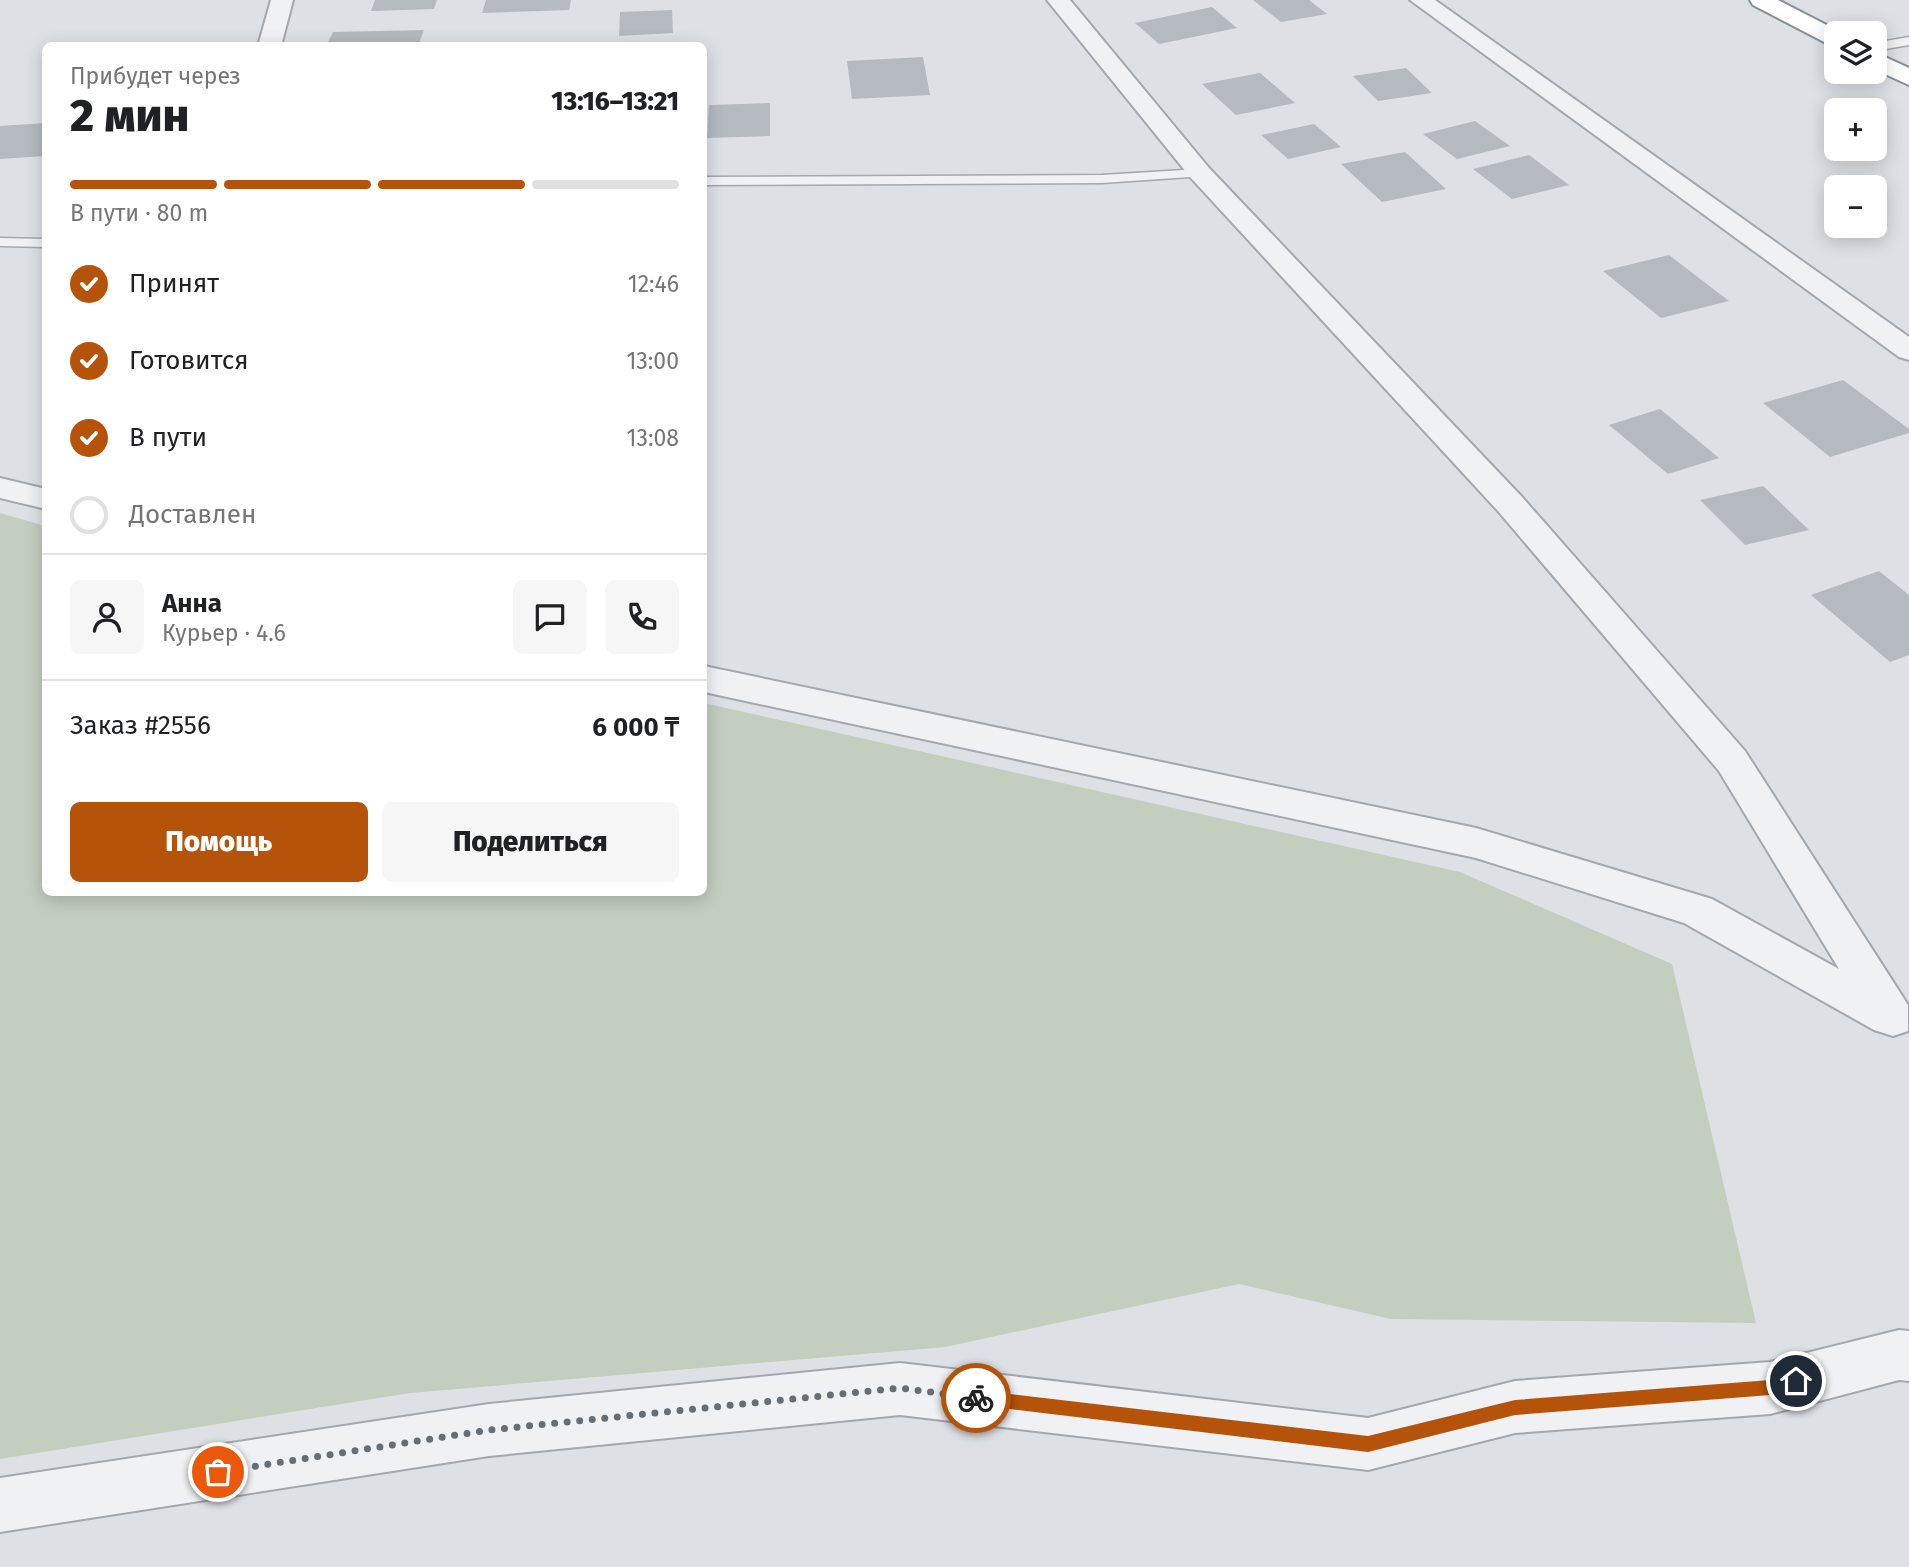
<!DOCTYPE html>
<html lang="ru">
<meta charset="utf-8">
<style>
body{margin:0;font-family:"Fira Sans",sans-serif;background:#f6f6f6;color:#202124;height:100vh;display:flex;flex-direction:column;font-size:26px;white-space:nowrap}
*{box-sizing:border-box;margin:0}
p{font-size:23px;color:#757577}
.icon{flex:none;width:38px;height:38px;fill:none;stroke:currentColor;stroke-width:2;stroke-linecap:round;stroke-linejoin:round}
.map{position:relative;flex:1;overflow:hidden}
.panel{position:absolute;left:42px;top:42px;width:665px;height:854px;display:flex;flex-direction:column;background:#fff;border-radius:10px;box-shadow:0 4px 18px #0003}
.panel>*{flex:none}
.tools{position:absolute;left:1824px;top:21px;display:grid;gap:14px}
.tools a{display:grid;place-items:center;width:63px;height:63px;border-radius:10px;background:#fff;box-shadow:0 4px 18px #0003;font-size:35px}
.pin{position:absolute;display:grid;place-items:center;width:60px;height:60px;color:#fff;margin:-30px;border:4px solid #fff;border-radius:50%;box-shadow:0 2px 7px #0007}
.courier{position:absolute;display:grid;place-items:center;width:70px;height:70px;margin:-35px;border:5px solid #b45309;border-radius:50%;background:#fff;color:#222;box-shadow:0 2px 9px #0007}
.headline em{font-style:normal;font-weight:800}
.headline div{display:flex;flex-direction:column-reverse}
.headline{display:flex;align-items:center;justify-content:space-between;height:119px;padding:0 28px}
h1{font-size:46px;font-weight:800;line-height:52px}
.bar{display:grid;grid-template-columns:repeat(4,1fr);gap:10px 7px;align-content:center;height:84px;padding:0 28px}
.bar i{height:9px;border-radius:5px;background:#e0e0e0}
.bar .active{background:#b45309}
.bar p{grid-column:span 4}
.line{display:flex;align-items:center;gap:18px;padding:0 28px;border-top:2px solid #e0e0e0}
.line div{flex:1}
.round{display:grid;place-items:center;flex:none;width:74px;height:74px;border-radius:10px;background:#f6f6f6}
ol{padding:0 28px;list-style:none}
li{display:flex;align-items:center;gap:21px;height:77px}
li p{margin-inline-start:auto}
li .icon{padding:7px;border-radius:50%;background:#b45309;color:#fff;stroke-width:4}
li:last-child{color:#757577}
li i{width:38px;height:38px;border:4px solid #e0e0e0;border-radius:50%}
.cta{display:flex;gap:14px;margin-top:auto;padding:14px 28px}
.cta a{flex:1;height:80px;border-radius:10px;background:#b45309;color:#fff;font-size:28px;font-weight:800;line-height:80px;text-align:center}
.cta a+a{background:#f6f6f6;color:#202124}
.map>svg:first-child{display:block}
.green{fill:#c3cebf}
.building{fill:#b5bac1}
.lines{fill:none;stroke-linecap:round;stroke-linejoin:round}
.lane-casing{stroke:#a3a7ae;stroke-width:3}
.street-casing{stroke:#a3a7ae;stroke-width:4}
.highway-casing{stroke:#868f99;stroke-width:4}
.lane{fill:#eff1f4;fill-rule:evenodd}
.street{fill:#eff1f4;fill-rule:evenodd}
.highway{fill:#fff;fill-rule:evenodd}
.route{fill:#b45309}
.done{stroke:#676d75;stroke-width:7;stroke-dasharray:0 12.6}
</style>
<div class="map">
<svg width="1909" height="1567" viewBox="0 0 1909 1567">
<rect width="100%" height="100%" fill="#dde0e5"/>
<!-- green -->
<path class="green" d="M0,513l45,13 1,366h658v-189l756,169 212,92 84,359 -365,-4 -152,-35 -294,63 -535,46 -410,66z"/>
<!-- building -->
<path class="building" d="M375,0h62l-3,9 -63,2z
M486,0h85l-2,10 -87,3z
M1253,0h56l18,14 -46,8z
M1212,7l25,21 -78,16 -24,-21z
M672,10l1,23 -54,3 1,-24z
M424,30l-6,16h-92l7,-14z
M923,57l7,38 -78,4 -5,-38z
M1406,68l26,25 -54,8 -25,-25z
M1260,73l35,30 -59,12 -34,-31z
M770,103v33l-63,2 2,-33z
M1475,121l35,25 -53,13 -34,-25z
M46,123l-1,33 -45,3v-33z
M1314,124l27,23 -53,12 -27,-24z
M1405,152l41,37 -64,13 -41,-38z
M1529,155l40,30 -57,14 -39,-30z
M1669,255l60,46 -68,17 -58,-47z
M1843,380l66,49v4l-79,24 -67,-54z
M1660,409l59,49 -51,16 -59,-49z
M1763,486l46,44 -64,15 -45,-45z
M1879,571l30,24v60l-19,7 -79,-67z"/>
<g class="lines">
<!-- lane casing -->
<g class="lane-casing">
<path id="lane" d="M1909,37v8l-35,6v-8z
M1200,169l7,4 -2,3 -103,7 -398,2v-8l398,-2z
M0,238l46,1v8l-46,-1z"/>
</g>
<!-- street casing -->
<g class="street-casing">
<path id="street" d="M271,0h22l-12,46h-23z
M1047,0h23l139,168 313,329 223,254 163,254v26l-15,5 -19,-6 -190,-107 -208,-65 -772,-166v-26l772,162 236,71 127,70 -120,-198 -221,-260 -307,-333z
M1410,0h25l474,337v23l-10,-3z
M0,478l46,11v20l-46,-11z
M1899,1330l10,1v50l-10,-1 -129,34 -255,19 -147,37 -468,-55 -411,41 -489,76v-54l489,-74 411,-41 468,55 147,-37 255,-19z"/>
</g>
<!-- highway casing -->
<g class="highway-casing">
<path id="highway" d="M1750,0h28l64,33h-6v13l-8,-2 -75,-39z
M1874,52l35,16v17l-35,-16z"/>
</g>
<!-- lane -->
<use href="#lane" class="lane"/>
<!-- street -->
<use href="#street" class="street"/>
<!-- highway -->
<use href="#highway" class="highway"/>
</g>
<!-- route -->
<path class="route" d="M1796,1374l5,2 2,5 -2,5 -31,9 -255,20 -147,37 -392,-47 -6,-2 -2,-5 2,-6 6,-2 392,46 147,-36 255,-20z"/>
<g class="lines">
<!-- done -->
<path class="done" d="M218,1472l271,-42 411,-42 76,10"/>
</g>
</svg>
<div class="tools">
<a><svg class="icon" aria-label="layers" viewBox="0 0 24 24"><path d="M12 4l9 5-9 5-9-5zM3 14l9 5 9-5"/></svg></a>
<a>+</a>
<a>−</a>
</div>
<div class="pin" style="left:218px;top:1472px;background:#ea580c"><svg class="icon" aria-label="bag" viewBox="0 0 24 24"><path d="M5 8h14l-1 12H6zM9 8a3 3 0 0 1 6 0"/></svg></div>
<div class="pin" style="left:1796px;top:1381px;background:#1f2937"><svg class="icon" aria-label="home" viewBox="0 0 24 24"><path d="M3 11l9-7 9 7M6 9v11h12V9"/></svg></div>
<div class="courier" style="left:976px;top:1398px"><svg class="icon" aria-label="bike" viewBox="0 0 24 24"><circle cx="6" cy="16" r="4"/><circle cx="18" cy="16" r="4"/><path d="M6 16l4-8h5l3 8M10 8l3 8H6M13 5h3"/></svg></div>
<section class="panel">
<div class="headline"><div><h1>2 мин</h1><p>Прибудет через</p></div><em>13:16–13:21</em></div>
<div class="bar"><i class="active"></i><i class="active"></i><i class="active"></i><i></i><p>В пути · 80 m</p></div>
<ol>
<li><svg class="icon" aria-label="check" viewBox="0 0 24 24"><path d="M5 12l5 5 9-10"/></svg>Принят<p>12:46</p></li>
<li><svg class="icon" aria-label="check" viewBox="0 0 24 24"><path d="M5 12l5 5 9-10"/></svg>Готовится<p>13:00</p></li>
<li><svg class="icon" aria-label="check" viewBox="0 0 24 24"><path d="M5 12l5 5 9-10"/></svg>В пути<p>13:08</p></li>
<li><i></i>Доставлен</li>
</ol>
<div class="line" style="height:126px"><a class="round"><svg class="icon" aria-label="person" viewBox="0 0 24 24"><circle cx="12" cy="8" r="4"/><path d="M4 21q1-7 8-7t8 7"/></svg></a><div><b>Анна</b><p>Курьер · 4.6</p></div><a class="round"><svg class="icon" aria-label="chat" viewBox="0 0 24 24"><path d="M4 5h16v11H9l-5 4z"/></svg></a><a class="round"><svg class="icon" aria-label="phone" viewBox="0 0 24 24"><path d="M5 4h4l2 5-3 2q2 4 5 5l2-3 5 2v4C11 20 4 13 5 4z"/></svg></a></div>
<div class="line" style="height:91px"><div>Заказ #2556</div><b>6 000 ₸</b></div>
<div class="cta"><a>Помощь</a><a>Поделиться</a></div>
</section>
</div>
